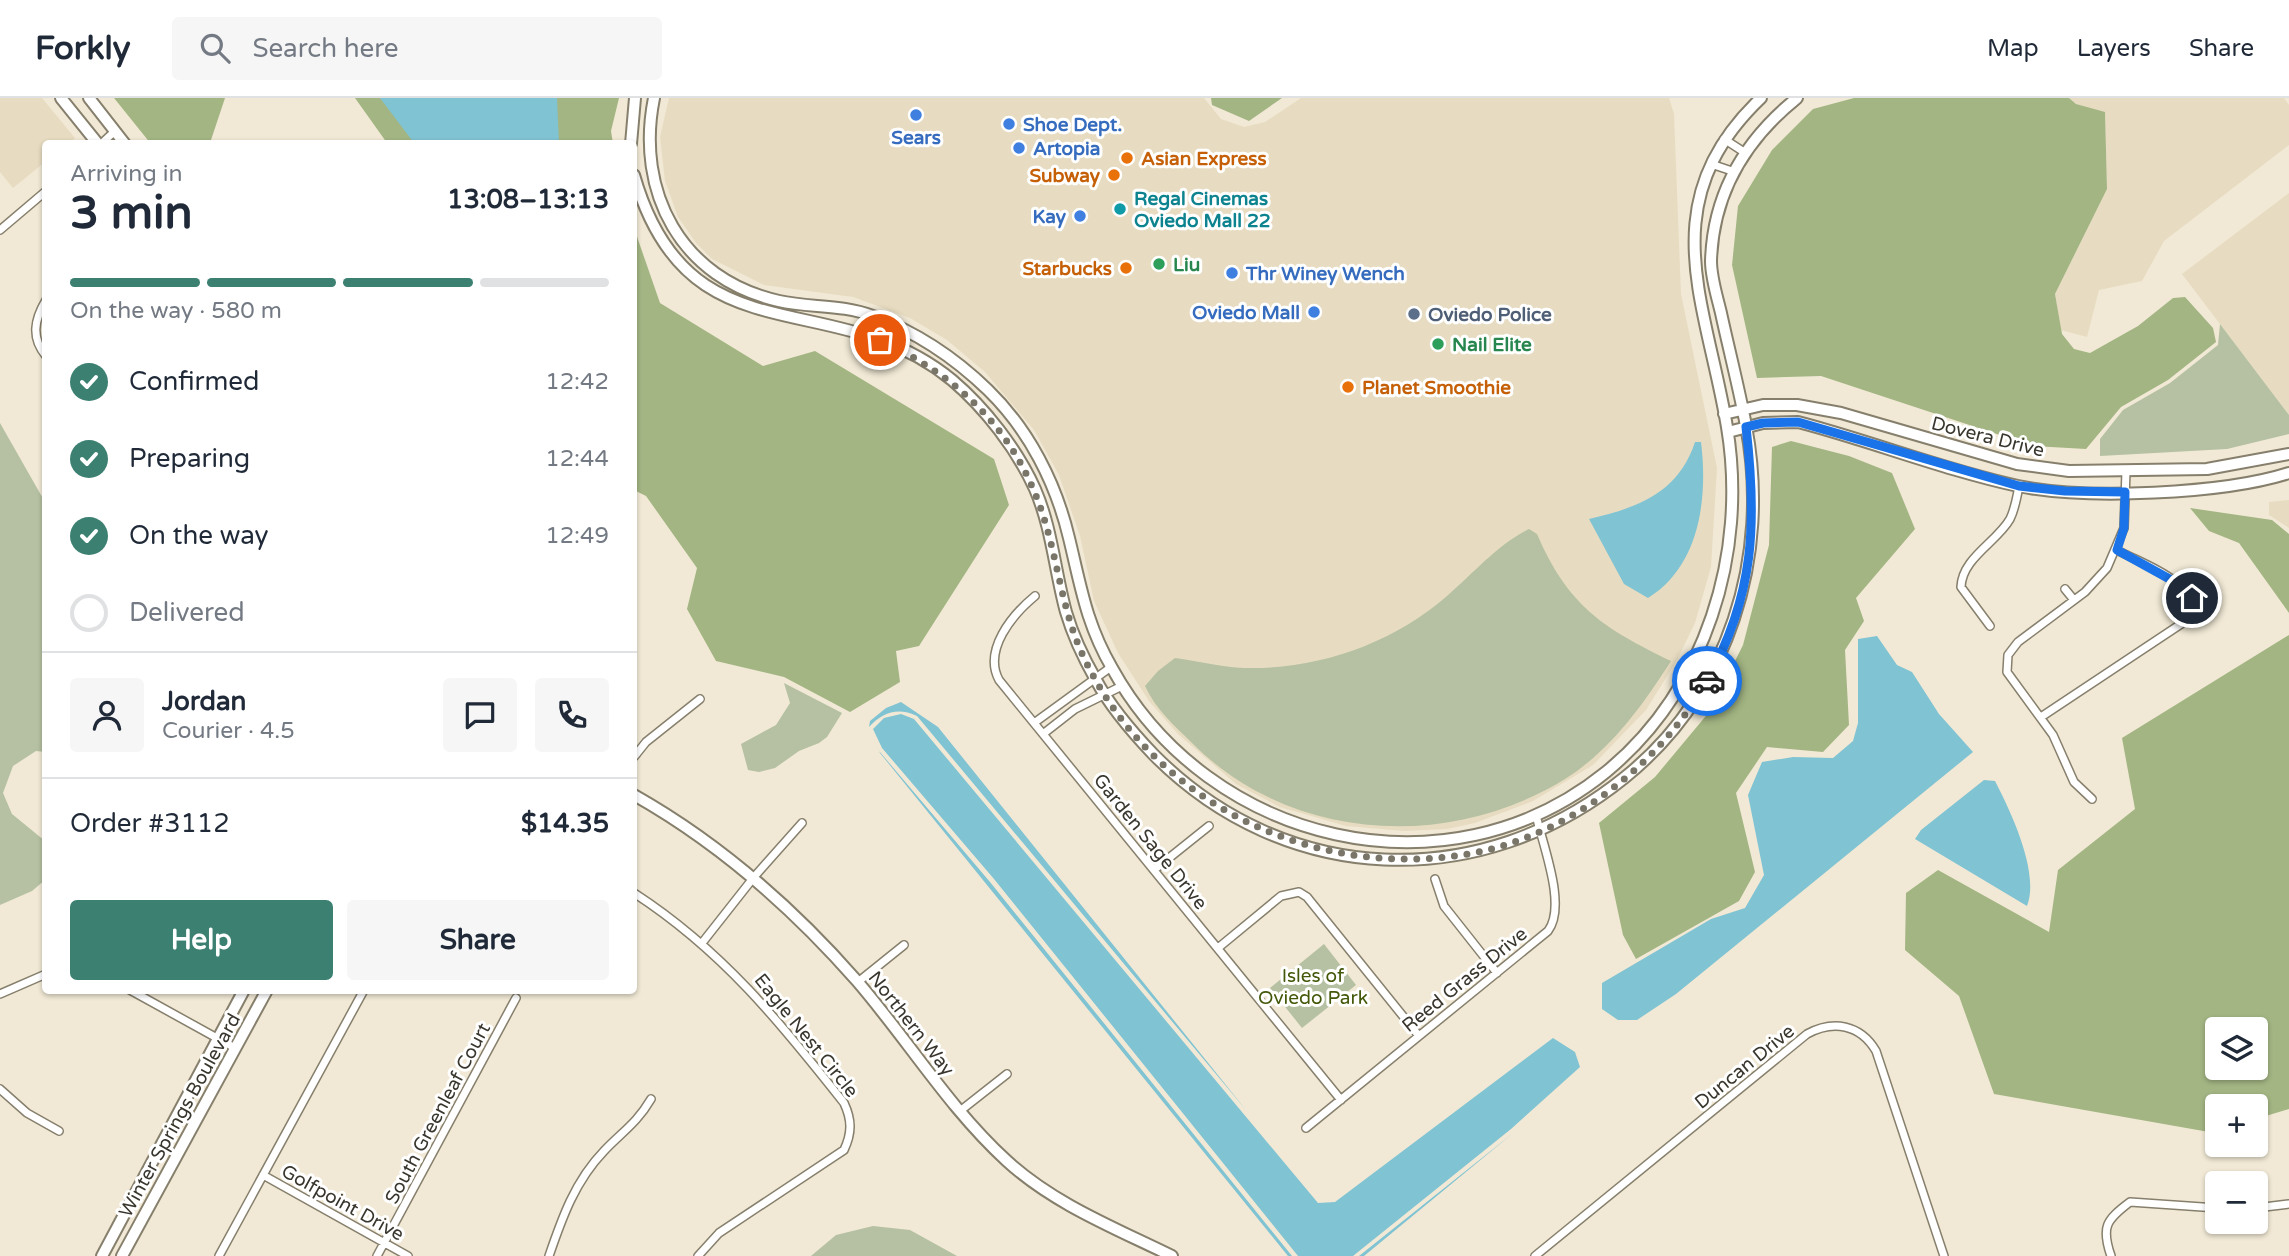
<!DOCTYPE html>
<meta charset="utf-8">
<style>
body{margin:0;font-family:"Varela Round",sans-serif;background:#f6f6f7;color:#1f2937;height:100vh;display:flex;flex-direction:column;font-size:26px;white-space:nowrap}
*{box-sizing:border-box;margin:0}
p{font-size:23px;color:#747a83}
.icon{flex:none;width:38px;height:38px;fill:none;stroke:currentColor;stroke-width:2;stroke-linecap:round;stroke-linejoin:round}
.map{position:relative;flex:1;overflow:hidden}
.side{position:absolute;left:42px;top:42px;width:595px;height:854px;display:flex;flex-direction:column;background:#fff;border-radius:7px;box-shadow:0 2px 5px #0004}
.side>*{flex:none}
.controls{position:absolute;left:2205px;top:919px;display:grid;gap:14px}
.controls a{display:grid;place-items:center;width:63px;height:63px;border-radius:7px;background:#fff;box-shadow:0 2px 5px #0004;font-size:35px}
.pin{position:absolute;display:grid;place-items:center;width:60px;height:60px;color:#fff;margin:-30px;border:4px solid #fff;border-radius:50%;box-shadow:0 2px 7px #0007}
.courier{position:absolute;display:grid;place-items:center;width:70px;height:70px;margin:-35px;border:5px solid #1a73e8;border-radius:50%;background:#fff;color:#222;box-shadow:0 2px 9px #0007}
.overview em{font-style:normal;font-weight:700}
.overview div{display:flex;flex-direction:column-reverse}
.overview{display:flex;align-items:center;justify-content:space-between;height:119px;padding:0 28px}
h1{font-size:46px;font-weight:700;line-height:52px}
.bar{display:grid;grid-template-columns:repeat(4,1fr);gap:10px 7px;align-content:center;height:84px;padding:0 28px}
.bar i{height:9px;border-radius:5px;background:#e0e1e3}
.bar .selected{background:#3c8072}
.bar p{grid-column:span 4}
.line{display:flex;align-items:center;gap:18px;padding:0 28px;border-top:2px solid #e0e1e3}
.line div{flex:1}
.round{display:grid;place-items:center;flex:none;width:74px;height:74px;border-radius:7px;background:#f6f6f7}
ol{padding:0 28px;list-style:none}
li{display:flex;align-items:center;gap:21px;height:77px}
li p{margin-inline-start:auto}
li .icon{padding:7px;border-radius:50%;background:#3c8072;color:#fff;stroke-width:4}
li:last-child{color:#747a83}
li i{width:38px;height:38px;border:4px solid #e0e1e3;border-radius:50%}
.button{display:flex;gap:14px;margin-top:auto;padding:14px 28px}
.button a{flex:1;height:80px;border-radius:7px;background:#3c8072;color:#fff;font-size:28px;font-weight:700;line-height:80px;text-align:center}
.button a+a{background:#f6f6f7;color:#1f2937}
header{display:flex;align-items:center;gap:42px;box-sizing:border-box;height:98px;padding:0 35px;background:#fff;border-bottom:2px solid #e0e1e3}
header strong{font-size:33px}
nav{display:flex;gap:38px;margin-inline-start:auto;font-size:24px}
.search{width:490px;height:63px;background:#f6f6f7;display:flex;align-items:center;gap:18px;box-sizing:border-box;padding:0 24px;border-radius:7px;color:#747a83;font-size:26px}
.map>svg:first-child{display:block}
.built{fill:#e7dcc1}
.green{fill:#b5c1a2}
.forest{fill:#a3b583;fill-rule:evenodd}
.water{fill:#80c3d3}
.lines{fill:none;stroke-linecap:round;stroke-linejoin:round}
.street-casing{stroke:#867f6c;stroke-width:10}
.secondary-casing{stroke:#867f6c;stroke-width:14}
.street{stroke:#fff;stroke-width:7}
.secondary{stroke:#fff;stroke-width:10}
.done{stroke:#797568;stroke-width:7;stroke-dasharray:0 12.6}
.route{stroke:#1a73e8;stroke-width:9}
.shop-dot{fill:#3f7fe0;stroke:#fff;stroke-width:2.5}
.food-dot{fill:#e8710a;stroke:#fff;stroke-width:2.5}
.culture-dot{fill:#0f9aa8;stroke:#fff;stroke-width:2.5}
.leisure-dot{fill:#2e9e5b;stroke:#fff;stroke-width:2.5}
.service-dot{fill:#5c6f8a;stroke:#fff;stroke-width:2.5}
.labels{text-anchor:middle;stroke-width:6;stroke-linejoin:round;paint-order:stroke}
.shop-label{font-size:19px;font-weight:bold;fill:#366cbe;stroke:#fff;text-anchor:start}
.food-label{font-size:19px;font-weight:bold;fill:#c56008;stroke:#fff;text-anchor:start}
.culture-label{font-size:19px;font-weight:bold;fill:#0d838f;stroke:#fff;text-anchor:start}
.leisure-label{font-size:19px;font-weight:bold;fill:#27864d;stroke:#fff;text-anchor:start}
.service-label{font-size:19px;font-weight:bold;fill:#4e5e75;stroke:#fff;text-anchor:start}
.street-label{font-size:19px;fill:#39362e;stroke:#fff}
.park-label{font-size:19px;fill:#435809;stroke:#fff}
</style>
<header>
<strong>Forkly</strong>
<div class="search"><svg class="icon" aria-label="search" viewBox="0 0 24 24"><circle cx="10" cy="10" r="6"/><path d="M15 15l6 6"/></svg>Search here</div>
<nav><a>Map</a><a>Layers</a><a>Share</a></nav>
</header>
<div class="map">
<svg width="2289" height="1158" viewBox="0 0 2289 1158">
<rect width="100%" height="100%" fill="#f1e9d5"/>
<!-- built -->
<path class="built" d="M0,0h42l33,40 -6,5 -23,1 -1,18 -32,26 -13,-16z
M669,0h535l17,21 23,8 21,-5 36,-24h368l5,16 7,180 36,174 -6,99 -16,56 -18,37 -31,50 -53,55 -60,36 -58,22 -28,6 -43,2 -58,-5 -66,-19 -44,-23 -58,-50 -29,-33 -31,-48 -24,-52 -14,-65 -21,-61 -25,-45 -49,-58 -38,-32 -37,-22 -57,-21 -89,-12 -52,-26 -16,-16 -18,-26 -13,-36 -5,-44z
M2069,0h215l5,7v40l-125,96 -22,40 -43,9 -12,47 -26,-7 -6,-36 52,-105 -2,-76 -29,-9z
M2289,95v222l-107,-141z
M2289,402v28l-20,-13v-13z"/>
<!-- green -->
<path class="green" d="M2220,226l69,91v19l-62,15 -127,7v-17l23,-29 47,-27 48,-38z
M0,325l45,79v250l-9,-1 -23,15 -10,27 9,21 33,27v39l-13,11 -32,14z
M1529,431l8,5c31,72 66,94 134,127 -28,44 -61,90 -106,118 -117,72 -274,63 -373,-36 -18,-18 -36,-33 -47,-57l13,-15 17,-13c23,3 46,9 69,10 73,2 148,-24 203,-72 28,-24 49,-50 82,-67z
M784,585l58,30 -15,24 -8,6 -20,8 -24,17 -16,4 -11,-2 -7,-26 35,-19 14,-22z
M1324,846l32,41 -54,43 -32,-40z
M873,1128l37,4 47,26h-146l25,-21z"/>
<!-- forest -->
<path class="forest" d="M114,0h111l-15,45 -59,1z
M355,0h264l-8,33 2,13 -226,-1z
M1211,0h71l-33,23 -37,-16z
M1854,0h215l7,6 29,8 2,77 -52,105 7,40 12,15 16,4 48,-27 35,-28 12,-1 28,31 3,14 -48,38 -47,27 -35,42 -53,-3 -212,-70 -64,2 -25,-113 6,-59 34,-56 41,-41z
M634,130l26,75 103,63 52,-15 179,108 15,46 -90,141 -23,5 4,31 -50,30 -66,-35 -68,-16 -29,-52 10,-41 -51,-72 -12,-6z
M1791,343l58,15 43,17 23,56 -59,69 8,23 -19,29 4,75 -26,27 -56,-5 -31,46 19,79 -16,29 -103,58 -13,-24 -24,-112 56,-46 55,-66 33,-66 26,-100 3,-98z
M2190,410l82,12 17,14v79l-50,-70 -30,-12z
M2289,537v474l-33,10v-13h-39v24l-8,2 -215,-38 -35,-98 -54,-46 1,-57 32,-23 111,62 9,-62 77,-61 -13,-71zM2217,931h39v39h-39z"/>
<!-- water -->
<path class="water" d="M380,0h177l2,45h-145z
M1695,344h6c7,56 -1,124 -53,156l-24,-14 -35,-65c47,-11 89,-25 106,-77z
M1877,538l20,29 15,7 27,42 34,38 -297,242 -39,26h-19l-16,-11v-26l109,-64 34,-11 19,-33 -16,-80 14,-33 31,-5 40,1 20,-17 5,-18v-84z
M901,604l37,25 308,383 -329,-394c-19,-9 -34,-4 -48,11l1,-6 16,-13z
M901,616l13,5 404,484 17,-1 218,-164 22,14 5,15 -69,62 -158,127h-55l-304,-377 -112,-131 -9,-19 11,-11z
M869,632l10,21 111,131 302,374h-4l-408,-503z
M1984,682l11,1c16,31 45,92 32,125l-112,-67 6,-9z
M1512,1036l-148,122h-5z"/>
<g class="lines">
<!-- street casing -->
<g class="street-casing">
<path id="street" d="M1724,41l20,13
M101,46l14,-13
M1711,66l21,7
M0,132l46,-39
M46,202c-12,20 -15,38 0,56
M2065,491l9,11
M1035,498c-23,19 -52,54 -36,84l342,420
M1990,528l-29,-39c1,-29 36,-45 49,-68 5,-10 7,-22 9,-33
M2041,619l140,-93 11,-13c0,-32 -50,-47 -75,-61
M1034,625l77,-56
M1043,636l32,-25 47,-23
M634,659l12,-15 54,-43
M2092,701l-18,-17 -21,-47 -46,-63 1,-17 10,-13 67,-50 22,-24 17,-40 2,-57
M1154,772l55,-44
M1435,781l9,27 53,67
M634,795c88,57 146,129 210,210 8,17 8,30 0,47l-125,83 -21,23
M702,845l52,-66 48,-54
M1218,850l63,-52 18,-4 8,5 112,139
M858,884l46,-37
M130,892l105,58
M0,896l46,-20
M0,991l27,24 32,18
M960,1013l47,-37
M1306,1030l242,-197c19,-25 -5,-85 -12,-116
M263,1077l145,81
M2256,1110l33,-4
M219,1158l145,-266
M377,1158l139,-258
M549,1158c13,-38 26,-75 55,-105 18,-19 33,-28 47,-52
M1535,1158l272,-222c26,-14 53,-10 69,17l68,205
M2111,1158c-10,-29 -5,-36 19,-54l87,6"/>
</g>
<!-- secondary casing -->
<g class="secondary-casing">
<path id="secondary" d="M61,0l37,46
M89,0l36,46
M654,0c-19,94 27,181 125,203 31,7 63,3 94,15 43,16 82,42 115,74 41,40 68,93 81,148 12,49 17,85 43,130 97,176 335,233 494,104 100,-82 142,-219 121,-345 -21,-126 -76,-224 34,-329
M631,46l4,-46
M634,77c54,189 199,107 318,205 33,28 65,69 83,109 17,39 20,83 31,123 7,24 18,47 30,68 15,28 36,52 58,75 131,132 326,139 470,23 105,-84 147,-222 122,-352 -7,-38 -17,-76 -25,-113 -4,-17 -10,-35 -10,-52 2,-68 34,-121 86,-163
M1724,316l39,-9h34l44,8 176,51 52,7 138,-2 82,-15
M1728,334l35,-9 35,-1c73,19 146,48 220,64 68,14 205,8 271,-13
M634,697c85,48 158,112 223,186 51,59 92,127 150,180 47,43 108,67 165,95
M102,1158l142,-266
M122,1158l145,-266"/>
</g>
<!-- street -->
<use href="#street" class="street"/>
<!-- secondary -->
<use href="#secondary" class="secondary"/>
</g>
<g class="lines">
<!-- done -->
<path class="done" d="M880,242c83,39 140,95 166,185 12,41 17,84 34,124 66,150 229,232 388,205 98,-17 190,-87 239,-173"/>
<!-- route -->
<path class="route" d="M1707,583c48,-86 50,-159 39,-254l17,-4 35,-1 221,64 46,5 60,1 -1,36 -7,22 67,37 8,11"/>
</g>
<!-- markers -->
<g class="shop-dot">
<circle cx="916" cy="17" r="7"/>
<circle cx="1009" cy="26" r="7"/>
<circle cx="1019" cy="50" r="7"/>
<circle cx="1080" cy="118" r="7"/>
<circle cx="1232" cy="175" r="7"/>
<circle cx="1314" cy="214" r="7"/>
</g>
<g class="food-dot">
<circle cx="1127" cy="60" r="7"/>
<circle cx="1114" cy="77" r="7"/>
<circle cx="1126" cy="170" r="7"/>
<circle cx="1348" cy="289" r="7"/>
</g>
<circle class="culture-dot" cx="1120" cy="111" r="7"/>
<g class="leisure-dot">
<circle cx="1159" cy="166" r="7"/>
<circle cx="1438" cy="246" r="7"/>
</g>
<circle class="service-dot" cx="1414" cy="216" r="7"/>
<g class="labels">
<!-- shop labels -->
<g class="shop-label">
<text x="1023" y="33">Shoe Dept.</text>
<text x="916" y="46" text-anchor="middle">Sears</text>
<text x="1033" y="57">Artopia</text>
<text x="1066" y="125" text-anchor="end">Kay</text>
<text x="1246" y="182">Thr Winey Wench</text>
<text x="1300" y="221" text-anchor="end">Oviedo Mall</text>
</g>
<!-- food labels -->
<g class="food-label">
<text x="1141" y="67">Asian Express</text>
<text x="1100" y="84" text-anchor="end">Subway</text>
<text x="1112" y="177" text-anchor="end">Starbucks</text>
<text x="1362" y="296">Planet Smoothie</text>
</g>
<!-- culture labels -->
<g class="culture-label">
<text x="1134" y="107">Regal Cinemas<tspan x="1134" dy="22">Oviedo Mall 22</tspan></text>
</g>
<!-- leisure labels -->
<g class="leisure-label">
<text x="1173" y="173">Liu</text>
<text x="1452" y="253">Nail Elite</text>
</g>
<!-- service labels -->
<g class="service-label">
<text x="1428" y="223">Oviedo Police</text>
</g>
<!-- street labels -->
<g class="street-label">
<text transform="translate(1988 338) rotate(14)" y="7">Dovera Drive</text>
<text transform="translate(1151 743) rotate(51)" y="7">Garden Sage Drive</text>
<text transform="translate(1464 881) rotate(-39)" y="7">Reed Grass Drive</text>
<text transform="translate(912 925) rotate(52)" y="7">Northern Way</text>
<text transform="translate(807 937) rotate(51)" y="7">Eagle Nest Circle</text>
<text transform="translate(1744 968) rotate(-39)" y="7">Duncan Drive</text>
<text transform="translate(437 1015) rotate(-62)" y="7">South Greenleaf Court</text>
<text transform="translate(179 1017) rotate(-61)" y="7">Winter Springs Boulevard</text>
<text transform="translate(343 1104) rotate(29)" y="7">Golfpoint Drive</text>
</g>
<!-- park labels -->
<g class="park-label">
<text x="1313" y="884">Isles of<tspan x="1313" dy="22">Oviedo Park</tspan></text>
</g>
</g>
</svg>
<div class="controls">
<a><svg class="icon" aria-label="layers" viewBox="0 0 24 24"><path d="M12 4l9 5-9 5-9-5zM3 14l9 5 9-5"/></svg></a>
<a>+</a>
<a>−</a>
</div>
<div class="pin" style="left:880px;top:242px;background:#ea580c"><svg class="icon" aria-label="bag" viewBox="0 0 24 24"><path d="M5 8h14l-1 12H6zM9 8a3 3 0 0 1 6 0"/></svg></div>
<div class="pin" style="left:2192px;top:500px;background:#1f2937"><svg class="icon" aria-label="home" viewBox="0 0 24 24"><path d="M3 11l9-7 9 7M6 9v11h12V9"/></svg></div>
<div class="courier" style="left:1707px;top:583px"><svg class="icon" aria-label="car" viewBox="0 0 24 24"><path d="M5 17H2v-5l4-1 3-4h7l3 4 3 1v5h-3M9 17h6M6 11h13"/><circle cx="7" cy="17" r="2"/><circle cx="17" cy="17" r="2"/></svg></div>
<section class="side">
<div class="overview"><div><h1>3 min</h1><p>Arriving in</p></div><em>13:08–13:13</em></div>
<div class="bar"><i class="selected"></i><i class="selected"></i><i class="selected"></i><i></i><p>On the way · 580 m</p></div>
<ol>
<li><svg class="icon" aria-label="check" viewBox="0 0 24 24"><path d="M5 12l5 5 9-10"/></svg>Confirmed<p>12:42</p></li>
<li><svg class="icon" aria-label="check" viewBox="0 0 24 24"><path d="M5 12l5 5 9-10"/></svg>Preparing<p>12:44</p></li>
<li><svg class="icon" aria-label="check" viewBox="0 0 24 24"><path d="M5 12l5 5 9-10"/></svg>On the way<p>12:49</p></li>
<li><i></i>Delivered</li>
</ol>
<div class="line" style="height:126px"><a class="round"><svg class="icon" aria-label="person" viewBox="0 0 24 24"><circle cx="12" cy="8" r="4"/><path d="M4 21q1-7 8-7t8 7"/></svg></a><div><b>Jordan</b><p>Courier · 4.5</p></div><a class="round"><svg class="icon" aria-label="chat" viewBox="0 0 24 24"><path d="M4 5h16v11H9l-5 4z"/></svg></a><a class="round"><svg class="icon" aria-label="phone" viewBox="0 0 24 24"><path d="M5 4h4l2 5-3 2q2 4 5 5l2-3 5 2v4C11 20 4 13 5 4z"/></svg></a></div>
<div class="line" style="height:91px"><div>Order #3112</div><b>$14.35</b></div>
<div class="button"><a>Help</a><a>Share</a></div>
</section>
</div>
